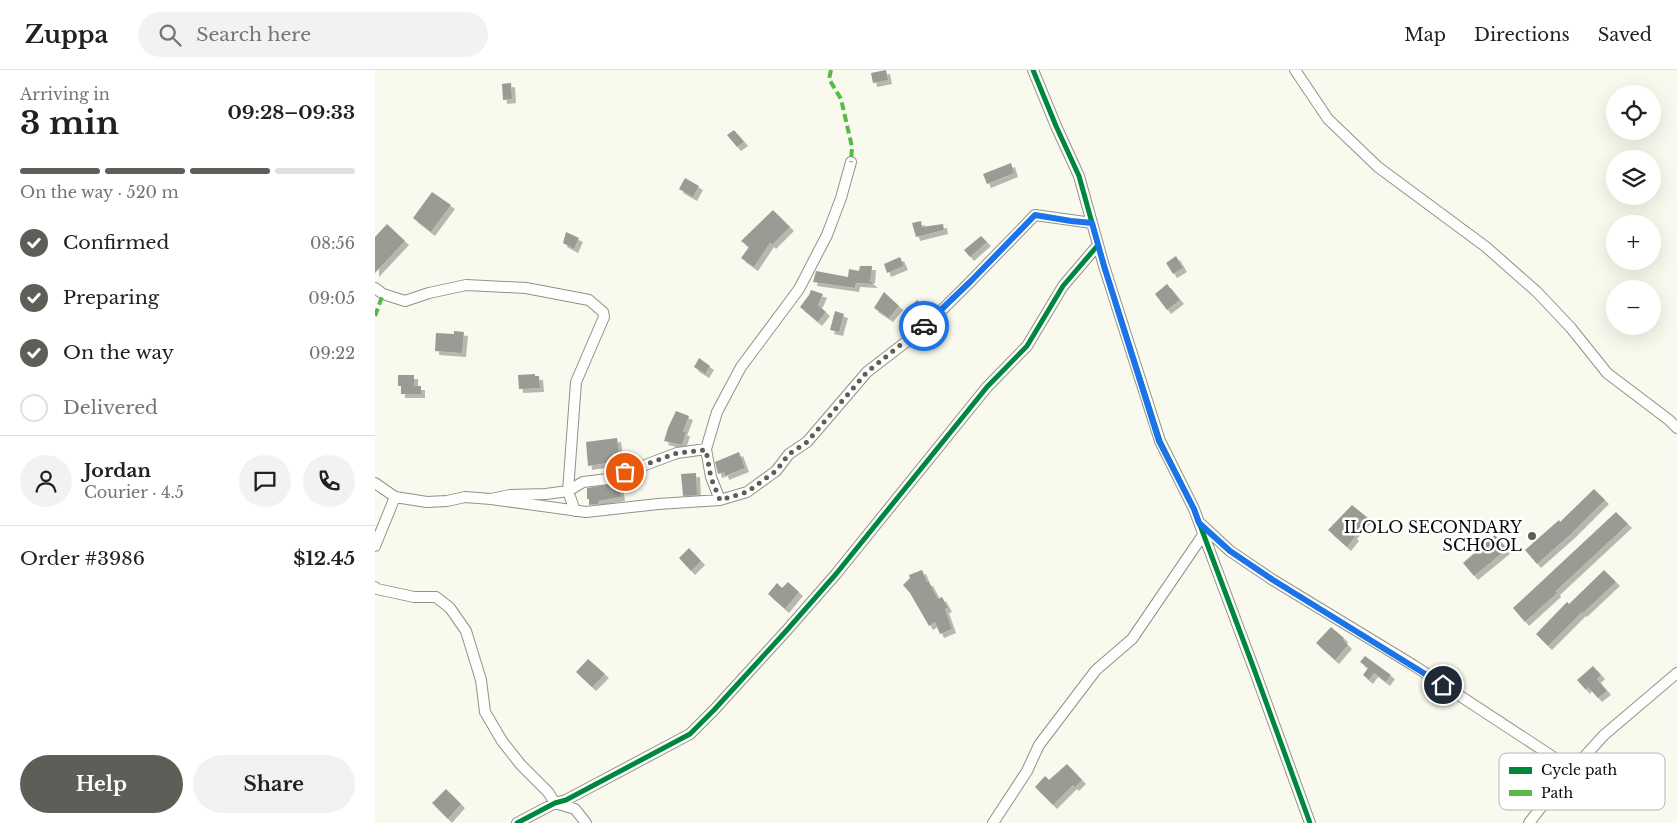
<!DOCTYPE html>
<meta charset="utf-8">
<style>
body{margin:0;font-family:"Libre Baskerville",serif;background:#f2f2f2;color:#202124;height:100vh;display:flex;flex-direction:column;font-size:19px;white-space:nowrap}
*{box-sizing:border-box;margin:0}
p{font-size:16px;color:#757577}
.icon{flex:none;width:28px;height:28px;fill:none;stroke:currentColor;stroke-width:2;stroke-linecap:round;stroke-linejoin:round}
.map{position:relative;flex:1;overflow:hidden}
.drawer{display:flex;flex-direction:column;background:#fff;width:375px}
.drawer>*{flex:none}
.buttons{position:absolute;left:1231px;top:15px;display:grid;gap:10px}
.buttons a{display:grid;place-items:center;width:55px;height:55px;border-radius:50%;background:#fff;box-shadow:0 5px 20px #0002;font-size:25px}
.pin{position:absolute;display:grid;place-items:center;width:42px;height:42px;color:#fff;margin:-21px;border:2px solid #fff;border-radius:50%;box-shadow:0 1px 5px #0007}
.courier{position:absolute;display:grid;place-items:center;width:50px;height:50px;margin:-25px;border:4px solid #1a73e8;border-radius:50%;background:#fff;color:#222;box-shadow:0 1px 6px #0007}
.overview em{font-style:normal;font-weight:700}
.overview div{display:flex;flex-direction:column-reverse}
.overview{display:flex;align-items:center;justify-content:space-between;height:85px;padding:0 20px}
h1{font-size:32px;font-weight:700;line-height:38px}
.bar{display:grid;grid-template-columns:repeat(4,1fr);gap:8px 5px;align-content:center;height:60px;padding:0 20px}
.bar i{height:6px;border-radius:4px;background:#e0e0e0}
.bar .selected{background:#5e5e59}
.bar p{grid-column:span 4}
.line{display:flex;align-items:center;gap:12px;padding:0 20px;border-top:1px solid #e0e0e0}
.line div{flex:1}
.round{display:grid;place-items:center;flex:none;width:52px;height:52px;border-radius:26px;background:#f2f2f2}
ol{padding:0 20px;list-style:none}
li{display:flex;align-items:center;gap:15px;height:55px}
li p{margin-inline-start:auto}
li .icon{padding:5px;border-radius:50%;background:#5e5e59;color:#fff;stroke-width:4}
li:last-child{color:#757577}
li i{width:28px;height:28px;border:2px solid #e0e0e0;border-radius:50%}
.cta{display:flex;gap:10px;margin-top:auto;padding:10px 20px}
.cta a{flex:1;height:58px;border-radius:30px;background:#5e5e59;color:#fff;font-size:20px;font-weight:700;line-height:58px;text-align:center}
.cta a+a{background:#f2f2f2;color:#202124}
header{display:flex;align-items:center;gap:30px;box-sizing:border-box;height:70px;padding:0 25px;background:#fff;border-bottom:1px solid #e0e0e0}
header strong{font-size:24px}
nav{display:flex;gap:28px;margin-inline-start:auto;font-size:18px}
.search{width:350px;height:45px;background:#f2f2f2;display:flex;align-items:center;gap:12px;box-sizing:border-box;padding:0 18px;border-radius:28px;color:#757577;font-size:19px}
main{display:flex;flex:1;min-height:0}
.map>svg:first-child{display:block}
.building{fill:#9b9a94;filter:url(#shadow)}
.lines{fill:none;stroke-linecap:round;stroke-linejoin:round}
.street-casing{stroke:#92928c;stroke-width:12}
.street{stroke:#fefefc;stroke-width:10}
.quiet{stroke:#58b947;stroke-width:4;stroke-dasharray:8 4;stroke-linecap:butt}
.cycleway-casing{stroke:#fff;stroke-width:8}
.cycleway{stroke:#00873e;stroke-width:5}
.done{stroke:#5e5e59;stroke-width:5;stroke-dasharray:0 9}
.route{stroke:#1a73e8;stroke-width:6}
.poi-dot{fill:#5e5e59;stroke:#fff;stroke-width:2}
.labels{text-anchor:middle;stroke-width:5;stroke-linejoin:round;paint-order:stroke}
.poi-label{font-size:16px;fill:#0a0a0a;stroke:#fff;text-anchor:end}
.key{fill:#fff;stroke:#b6b6b6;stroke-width:1}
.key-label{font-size:14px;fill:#0a0a0a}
</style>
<header>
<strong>Zuppa</strong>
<div class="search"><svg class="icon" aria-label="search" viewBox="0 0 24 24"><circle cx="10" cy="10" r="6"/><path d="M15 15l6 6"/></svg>Search here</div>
<nav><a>Map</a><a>Directions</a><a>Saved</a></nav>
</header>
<main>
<section class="drawer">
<div class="overview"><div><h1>3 min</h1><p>Arriving in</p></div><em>09:28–09:33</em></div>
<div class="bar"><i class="selected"></i><i class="selected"></i><i class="selected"></i><i></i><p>On the way · 520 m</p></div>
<ol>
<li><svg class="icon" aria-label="check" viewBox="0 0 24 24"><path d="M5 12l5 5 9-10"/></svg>Confirmed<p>08:56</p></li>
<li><svg class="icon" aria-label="check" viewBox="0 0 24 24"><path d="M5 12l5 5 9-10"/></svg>Preparing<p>09:05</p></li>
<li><svg class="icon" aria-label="check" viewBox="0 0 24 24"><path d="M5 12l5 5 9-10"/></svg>On the way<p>09:22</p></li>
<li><i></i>Delivered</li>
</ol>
<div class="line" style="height:90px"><a class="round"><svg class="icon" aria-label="person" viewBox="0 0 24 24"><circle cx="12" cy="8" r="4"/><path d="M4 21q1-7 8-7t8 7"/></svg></a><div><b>Jordan</b><p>Courier · 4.5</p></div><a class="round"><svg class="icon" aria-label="chat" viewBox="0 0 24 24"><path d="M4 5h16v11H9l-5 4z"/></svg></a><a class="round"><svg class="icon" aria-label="phone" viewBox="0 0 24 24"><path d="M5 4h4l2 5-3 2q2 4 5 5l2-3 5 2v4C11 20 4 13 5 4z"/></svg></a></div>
<div class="line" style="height:65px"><div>Order #3986</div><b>$12.45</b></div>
<div class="cta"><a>Help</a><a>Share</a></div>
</section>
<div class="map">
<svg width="1302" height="753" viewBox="0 0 1302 753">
<defs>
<filter id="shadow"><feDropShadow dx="4" dy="4" stdDeviation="0" flood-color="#0004"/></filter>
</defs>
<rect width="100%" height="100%" fill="#f9f9ed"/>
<!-- building -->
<path class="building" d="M511,0l2,10 -15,3 -2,-10z
M136,13l1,16 -9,1 -1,-16z
M359,60l10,12 -7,5 -10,-12z
M636,93l3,10 -27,11 -4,-10z
M310,108l14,8 -6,11 -14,-8z
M57,122l19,13 -20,27 -18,-14z
M398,140l17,17 -18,18 -2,-2 -16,24 -13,-9 8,-11 -8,-6z
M546,151l1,6 21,-3 1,6 -28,7 -4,-14z
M12,154l18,17 -30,32v-36z
M191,162l13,6 -5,11 -11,-6z
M606,166l6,6 -17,15 -6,-7z
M801,186l7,12 -10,6 -7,-11z
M525,187l4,9 -17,7 -3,-9z
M485,196h12l-1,13 -2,1 5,4 -18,-1 -1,5 -42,-6 3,-11 32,6 1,-8 10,2z
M792,214l13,16 -13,10 -12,-16z
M436,220l12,4 -5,11 8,7 -8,10 -18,-15 9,-12z
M509,222l15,14 -10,12 -15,-10z
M542,230l12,11 -9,9 -12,-10z
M460,241l9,3 -5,18 -9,-2z
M79,261l10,1 -2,21 -27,-2 1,-18 18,1z
M324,288l11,8 -5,8 -11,-7z
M160,304v2h4l1,12 -21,1 -1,-14z
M23,305h16v11h7v8h-20v-8h-3z
M301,341l13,5 -6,16h3l-4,13 -18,-4 4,-13z
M242,368l3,23 -32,5 -2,-24z
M364,382l6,16 -20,8 -1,-4 -6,2 -3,-12z
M321,403l1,22 -14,1 -2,-22z
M244,413l2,14 -23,4v3l-9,1v-6h-2v-11z
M1219,419l11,11 -34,34 -34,30 -12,-14 34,-30 1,2z
M977,435l16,13 -15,17 2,2 -8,10 -19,-17z
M1241,442l12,12 -72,67 1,2 -32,29 -12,-14z
M1120,465l12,14 -33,27 -11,-13z
M314,478l12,13 -10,10 -12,-13z
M547,500l5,12h2l9,17 4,-2 6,11 -3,1 7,20 -12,5 -5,-12 -6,4 -19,-33 -7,-8 7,-7 -1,-3z
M1229,500l12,12 -33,31 -1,-1 -34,34 -12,-12 31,-32 2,2z
M413,512l11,10 -14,17 -17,-15 9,-11 5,5z
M956,557l13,11 -1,2 5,5 -13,15 -19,-17z
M990,586l26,19 -5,7 -12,-9 -5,7 -6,-5 5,-7 -8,-6z
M213,589l17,15 -13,13 -16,-15z
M1218,596l8,9 -4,4 10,12 -9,7 -10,-11 -2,3 -9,-10z
M692,694l15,16 -7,7 -2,-2 -20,20 -18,-18 10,-11 4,4z
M71,719l15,15 -13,15 -16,-16z"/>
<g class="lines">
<!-- street casing -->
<g class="street-casing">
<path id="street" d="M658,0l23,56 23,50 25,90 56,175 34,68 60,160 56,154
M920,0l33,49 50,48 108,80 51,45 34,36 36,45 62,47 8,8
M0,218l8,6 22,7 24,-8 37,-8 60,3 63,12 14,12 1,5 -28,65 -8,109 7,20
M0,413l20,14 32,5 20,-1 18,-4 26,2 19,-4 36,-1 22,-3 15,-9 25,-3 69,-26 29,-4
M116,429l95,13 72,-8 62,-4 27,-8 29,-21 13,-17 18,-12 60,-70 44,-34 33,-30 27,-27 64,-66 57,8
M345,430l-9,-23 -5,-28 11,-37 24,-45 58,-78 28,-54 14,-37 10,-36
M826,454l29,27 43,29 140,85 160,105
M0,476l20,-49
M0,517l2,2 37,8h22l14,11 16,23 15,49 4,32 17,29 19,24 27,27 7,11 20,6 11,14
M142,753l38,-20 11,-3 124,-66 24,-24 73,-80 49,-56 151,-187 40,-41 36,-60 35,-41
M618,753l34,-52 12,-26 57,-75 36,-31 71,-104
M1154,753l26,-34 49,-54 73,-62"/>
</g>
<!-- street -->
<use href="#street" class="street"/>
<!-- quiet -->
<path class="quiet" d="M456,0l-2,9 12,20 11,48 -1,15
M0,246l8,-22"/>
<!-- cycleway casing -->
<g class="cycleway-casing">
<path id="cycleway" d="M658,0l23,56 23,50 25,90 56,175 34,68 60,160 56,154
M142,753l38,-20 11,-3 124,-66 24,-24 73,-80 49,-56 151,-187 40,-41 36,-60 35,-41"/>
</g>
<!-- cycleway -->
<use href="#cycleway" class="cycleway"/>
</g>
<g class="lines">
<!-- done -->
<path class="done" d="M250,402l52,-19 29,-3 5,28 9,22 27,-8 29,-21 13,-17 18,-12 60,-70 57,-46"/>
<!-- route -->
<path class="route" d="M549,256l47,-45 64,-66 36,6 21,2 12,43 55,175 35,68 5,14 31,28 43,29 170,105"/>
</g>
<!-- markers -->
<circle class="poi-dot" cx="1157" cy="466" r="5"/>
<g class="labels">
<!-- poi labels -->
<g class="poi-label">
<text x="1147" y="463">ILOLO SECONDARY<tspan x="1147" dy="18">SCHOOL</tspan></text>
</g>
</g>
<!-- legend -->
<rect x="1124" y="683" width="166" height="57" rx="8" class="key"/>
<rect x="1134" y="697" width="23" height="7" fill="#00873e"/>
<rect x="1134" y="720" width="23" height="6" fill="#58b947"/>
<g class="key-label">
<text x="1166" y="705">Cycle path</text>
<text x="1166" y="728">Path</text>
</g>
</svg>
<div class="buttons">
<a><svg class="icon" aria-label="locate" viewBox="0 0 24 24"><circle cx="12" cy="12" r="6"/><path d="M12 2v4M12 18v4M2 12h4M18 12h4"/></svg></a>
<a><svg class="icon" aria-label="layers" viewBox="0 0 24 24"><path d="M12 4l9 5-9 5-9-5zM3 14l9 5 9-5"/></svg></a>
<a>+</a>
<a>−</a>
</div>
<div class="pin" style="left:250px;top:402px;background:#ea580c"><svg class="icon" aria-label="bag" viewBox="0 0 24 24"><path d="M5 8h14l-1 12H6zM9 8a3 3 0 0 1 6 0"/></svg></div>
<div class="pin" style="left:1068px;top:615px;background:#1f2937"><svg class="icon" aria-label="home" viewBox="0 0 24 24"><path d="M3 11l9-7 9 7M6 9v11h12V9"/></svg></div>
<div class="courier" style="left:549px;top:256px"><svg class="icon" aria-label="car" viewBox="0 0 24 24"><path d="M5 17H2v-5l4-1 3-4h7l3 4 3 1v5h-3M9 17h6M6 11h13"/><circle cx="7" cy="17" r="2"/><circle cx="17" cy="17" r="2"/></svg></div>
</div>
</main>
